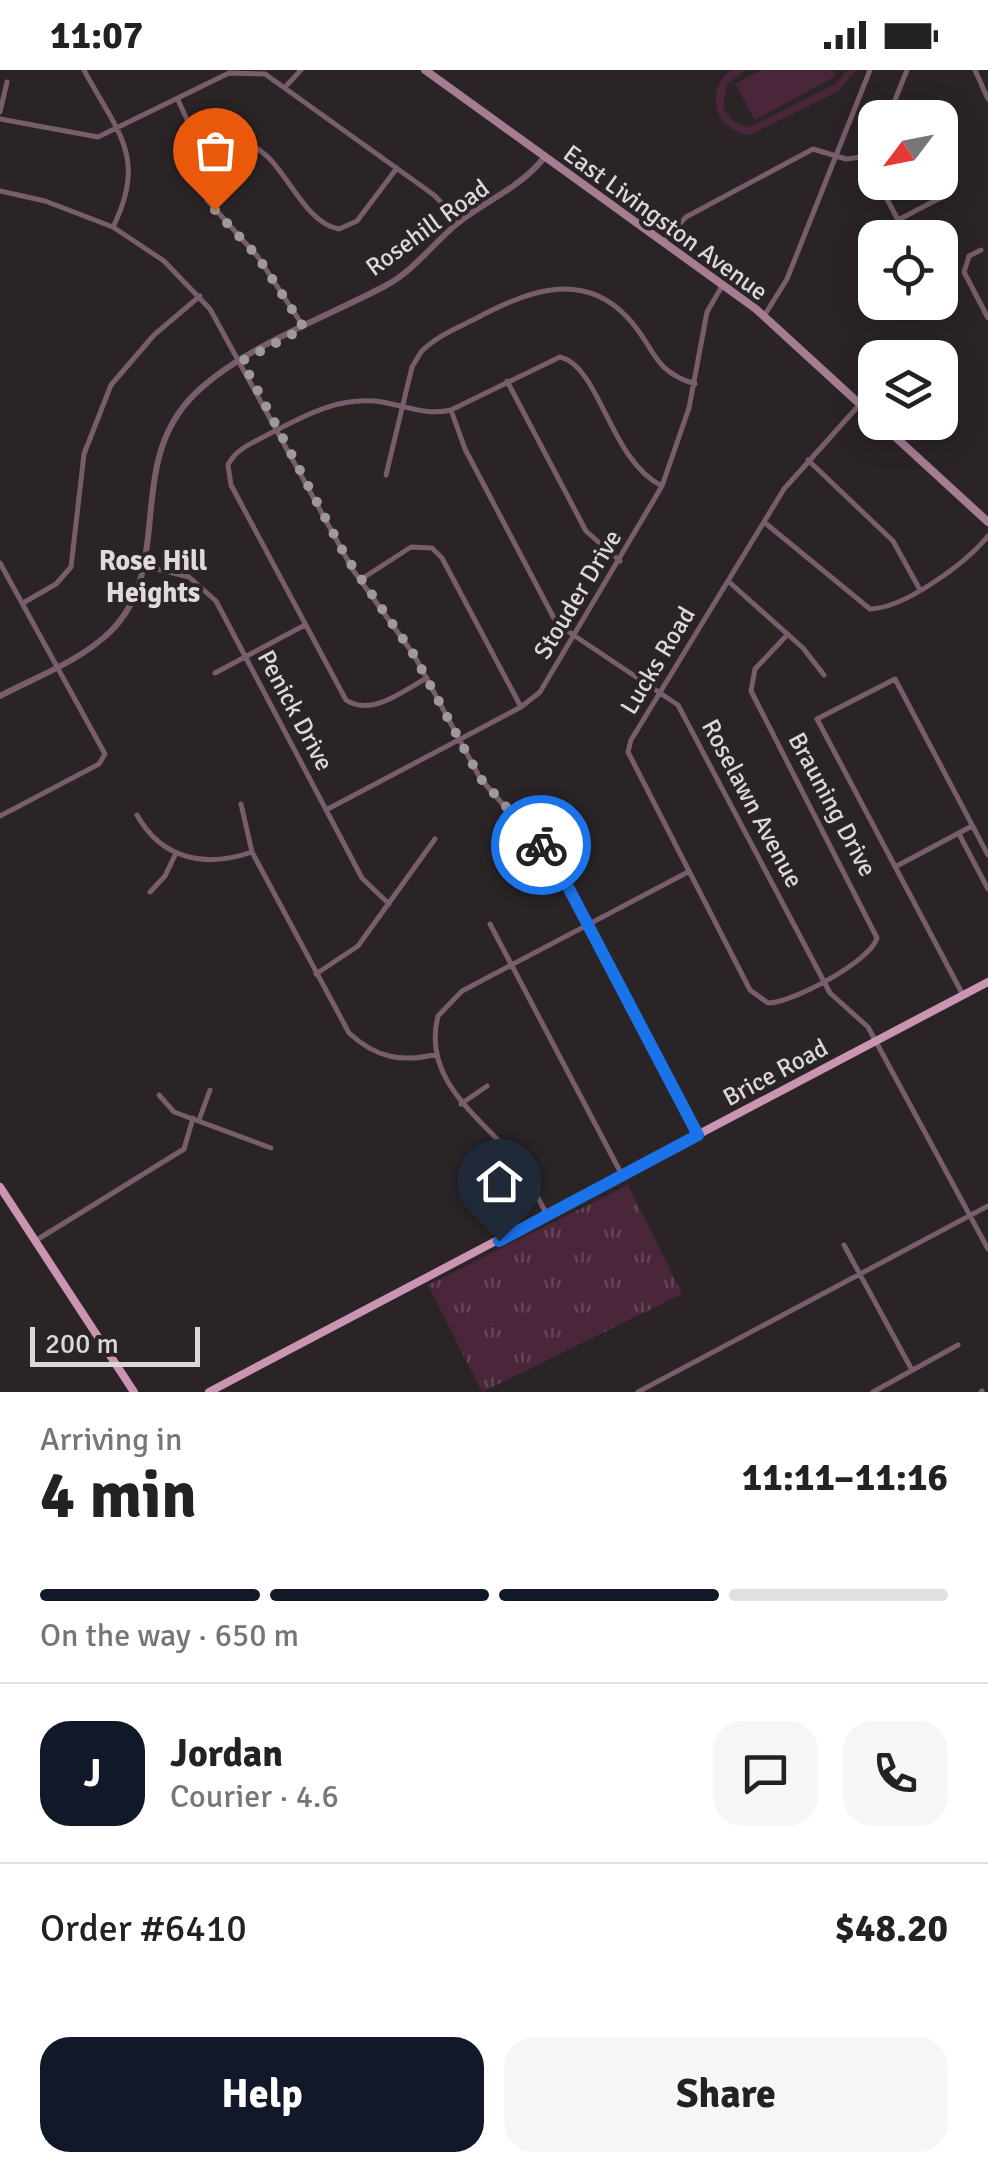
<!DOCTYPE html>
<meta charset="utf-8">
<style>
body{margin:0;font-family:Signika,sans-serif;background:#f6f6f6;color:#222;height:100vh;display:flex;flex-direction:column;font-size:38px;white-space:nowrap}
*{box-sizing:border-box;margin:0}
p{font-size:32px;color:#767676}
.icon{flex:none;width:55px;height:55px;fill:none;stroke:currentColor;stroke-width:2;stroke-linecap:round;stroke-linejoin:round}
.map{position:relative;height:1322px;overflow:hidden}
.details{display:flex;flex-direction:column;background:#fff;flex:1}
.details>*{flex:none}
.needle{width:65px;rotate:238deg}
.tools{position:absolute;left:858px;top:30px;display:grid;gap:20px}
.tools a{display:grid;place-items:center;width:100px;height:100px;border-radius:20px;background:#fff;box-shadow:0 5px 25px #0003;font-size:50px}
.scale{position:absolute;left:30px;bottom:25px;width:170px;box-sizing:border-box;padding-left:10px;border:5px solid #dcd8da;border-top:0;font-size:28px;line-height:35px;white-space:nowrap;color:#dcd8da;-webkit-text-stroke:8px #2a2427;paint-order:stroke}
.pin{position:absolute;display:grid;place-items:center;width:85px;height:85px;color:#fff;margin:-102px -42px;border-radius:50% 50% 50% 0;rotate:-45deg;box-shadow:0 0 10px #0007}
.pin .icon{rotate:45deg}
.courier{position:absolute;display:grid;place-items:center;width:100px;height:100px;margin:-50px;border:8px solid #1a73e8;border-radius:50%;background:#fff;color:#222;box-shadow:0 2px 12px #0007}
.head em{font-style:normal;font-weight:700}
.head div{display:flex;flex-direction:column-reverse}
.head{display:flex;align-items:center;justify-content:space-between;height:170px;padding:0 40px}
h1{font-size:65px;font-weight:700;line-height:75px}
.bar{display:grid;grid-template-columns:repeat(4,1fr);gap:15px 10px;align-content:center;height:120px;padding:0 40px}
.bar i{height:12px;border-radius:8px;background:#e0e0e0}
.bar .on{background:#111827}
.bar p{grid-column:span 4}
.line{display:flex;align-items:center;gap:25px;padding:0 40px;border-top:2px solid #e0e0e0}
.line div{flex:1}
.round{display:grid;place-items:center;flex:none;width:105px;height:105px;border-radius:30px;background:#f6f6f6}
.cta{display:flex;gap:20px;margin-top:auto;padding:20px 40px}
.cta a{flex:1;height:115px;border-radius:30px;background:#111827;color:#fff;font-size:40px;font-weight:700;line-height:115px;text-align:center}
.cta a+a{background:#f6f6f6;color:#222}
.status{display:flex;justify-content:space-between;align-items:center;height:70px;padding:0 50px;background:#fff;direction:ltr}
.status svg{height:28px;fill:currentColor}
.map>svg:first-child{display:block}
.grass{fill:url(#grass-tufts)}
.green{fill:#4a263b}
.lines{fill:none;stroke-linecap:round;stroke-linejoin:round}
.minor{stroke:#785d6c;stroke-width:5}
.tertiary{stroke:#785d6c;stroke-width:6}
.secondary{stroke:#a67c93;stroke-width:8}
.primary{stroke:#ca94b2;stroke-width:8}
.done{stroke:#9e999b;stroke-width:10;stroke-dasharray:0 18}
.route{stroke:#1a73e8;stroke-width:12}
.labels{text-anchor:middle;stroke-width:8;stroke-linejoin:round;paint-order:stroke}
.street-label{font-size:25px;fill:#dcd8da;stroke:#2a2427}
.neighbourhood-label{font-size:28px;font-weight:bold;fill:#e1d9dd;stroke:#2a2427}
</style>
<div class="status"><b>11:07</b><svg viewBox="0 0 49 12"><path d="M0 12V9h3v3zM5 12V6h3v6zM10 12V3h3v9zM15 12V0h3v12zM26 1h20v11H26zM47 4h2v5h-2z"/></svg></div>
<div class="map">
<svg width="988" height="1322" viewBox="0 0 988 1322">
<defs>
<pattern id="grass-tufts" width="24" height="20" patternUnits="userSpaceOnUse" patternTransform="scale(2.5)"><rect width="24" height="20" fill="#4a263b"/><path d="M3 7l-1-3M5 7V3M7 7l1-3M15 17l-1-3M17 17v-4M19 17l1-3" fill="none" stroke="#644557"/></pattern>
</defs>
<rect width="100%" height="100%" fill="#2a2427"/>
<!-- grass -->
<path class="grass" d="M628,1115l54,109 -200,98 -54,-107z"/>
<!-- green -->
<path class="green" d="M731,0h15l-19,14 -4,25 11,13 16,5 85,-43 13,-14h8l-17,21 -89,44c-35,-4 -47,-43 -19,-65z
M761,0h72l3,6 -81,44 -20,-36z"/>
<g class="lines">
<!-- minor -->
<path class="minor" d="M84,0c33,62 64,87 29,157
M975,0l13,29
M287,15l14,-15
M178,30l18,39 11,61 51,57 45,69
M0,42l7,-30
M898,48l-5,-13 14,-35
M0,49l98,18 131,-64 36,1 169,121 26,27
M199,81c15,-3 33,-9 48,-6 35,6 52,77 92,84l18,-8 40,-53
M878,112l20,38 44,-23 -8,-15
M0,121l45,10 68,26 51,34 46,48 143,261 61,85 66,123 78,90 140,267
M663,172l23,-25 127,-68 33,10 16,-2 13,20
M981,180l-12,6 -5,16 24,46
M764,246l23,-37 83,-209
M507,311l79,150 34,30
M451,340l14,39 92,175 121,81 152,288 38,34 120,222
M808,390l85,81 26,47
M386,405l26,-108 9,-15c14,-15 34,-23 52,-32 51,-27 107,-52 154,-3 29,30 23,53 68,67
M764,452l106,87c35,-1 96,-46 118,-73
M0,493l105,191 -6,10 -99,52
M145,496l44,11 27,24 146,277 27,26
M360,510l51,-33 21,1 10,10 79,149
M728,511l75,67 21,27
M23,533l33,-19 15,-17 13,-113 27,-69 43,-50 46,-39
M788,564l-33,35 -4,22 126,247c-6,23 -85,65 -109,65l-18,-13 -122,-238 3,-12 153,-251 76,-85
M215,603l90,-48
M427,608c-25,13 -55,39 -81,22l-115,-215 -3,-20c8,-17 27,-23 43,-32 36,-19 69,-37 111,-31 24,4 45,14 69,8l109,-53c40,9 50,104 102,129
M241,734l11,48 97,181c27,25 53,30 88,21
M326,740l195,-103 19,-15 122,-206 27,-78 18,-96 15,-26
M137,745c25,45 69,53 115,37
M959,764l29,55
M544,778l30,-27
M895,797l77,-41
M150,822l15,-16 11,-23
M490,854l132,251
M316,904l42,-28 77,-107
M963,925l-146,-276 78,-40 93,176
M159,1025l15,17 97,36
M461,1034l26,-18
M199,1050l11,-30
M547,1145c-11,-21 -21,-43 -36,-61 -35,-40 -89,-76 -73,-138l24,-25 226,-119
M35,1171l149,-92 9,-31
M844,1175l68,125
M638,1322l350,-186
M873,1322l85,-47
M981,1322l1,-1"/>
<!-- tertiary -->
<path class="tertiary" d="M0,626c36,-19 82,-36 111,-65 63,-64 15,-161 78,-231 46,-50 136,-82 196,-114 30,-16 48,-43 74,-64 30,-23 60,-34 84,-63"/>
<!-- secondary -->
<path class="secondary" d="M425,0l331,239 119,109
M879,352l109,100"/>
<!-- primary -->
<path class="primary" d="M0,1117l134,205
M209,1322l779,-410"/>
</g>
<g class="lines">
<!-- done -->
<path class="done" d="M215,140l43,47 46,71 -62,33 104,196 68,98 66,123 61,67"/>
<!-- route -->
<path class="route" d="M499,1171l199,-106 -131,-250 -26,-40"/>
</g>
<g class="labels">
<!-- street labels -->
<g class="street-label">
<text transform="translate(666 152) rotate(36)" y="9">East Livingston Avenue</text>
<text transform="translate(427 157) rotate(-36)" y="9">Rosehill Road</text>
<text transform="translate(577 524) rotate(-59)" y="9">Stouder Drive</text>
<text transform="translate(657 590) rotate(-59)" y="9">Lucks Road</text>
<text transform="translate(296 640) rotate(62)" y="9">Penick Drive</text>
<text transform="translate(753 733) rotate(62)" y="9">Roselawn Avenue</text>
<text transform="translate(833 734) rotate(62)" y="9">Brauning Drive</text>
<text transform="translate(775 1002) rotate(-28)" y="9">Brice Road</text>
</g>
<!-- neighbourhood labels -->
<g class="neighbourhood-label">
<text x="153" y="500">Rose Hill<tspan x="153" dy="32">Heights</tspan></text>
</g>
</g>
</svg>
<div class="tools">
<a><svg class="needle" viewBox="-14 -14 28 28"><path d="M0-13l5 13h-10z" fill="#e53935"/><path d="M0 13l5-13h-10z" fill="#767676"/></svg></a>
<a><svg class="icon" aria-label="locate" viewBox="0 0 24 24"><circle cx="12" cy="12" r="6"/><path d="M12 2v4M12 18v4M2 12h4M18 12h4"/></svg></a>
<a><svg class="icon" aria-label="layers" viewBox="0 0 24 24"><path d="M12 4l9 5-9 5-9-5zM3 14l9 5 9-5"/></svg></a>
</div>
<div class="scale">200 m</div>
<div class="pin" style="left:215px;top:140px;background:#ea580c"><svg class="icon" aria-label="bag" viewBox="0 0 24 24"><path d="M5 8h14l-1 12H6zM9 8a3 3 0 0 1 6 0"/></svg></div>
<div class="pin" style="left:499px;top:1171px;background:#1f2937"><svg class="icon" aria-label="home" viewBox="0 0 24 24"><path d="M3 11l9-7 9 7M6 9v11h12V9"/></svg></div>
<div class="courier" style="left:541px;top:775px"><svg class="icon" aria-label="bike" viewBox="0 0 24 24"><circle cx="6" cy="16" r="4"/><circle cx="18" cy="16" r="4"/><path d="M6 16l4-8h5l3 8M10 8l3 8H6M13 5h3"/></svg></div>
</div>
<section class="details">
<div class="head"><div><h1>4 min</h1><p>Arriving in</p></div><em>11:11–11:16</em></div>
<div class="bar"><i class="on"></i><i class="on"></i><i class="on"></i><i></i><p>On the way · 650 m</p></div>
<div class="line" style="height:180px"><b class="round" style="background:#111827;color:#fff">J</b><div><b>Jordan</b><p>Courier · 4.6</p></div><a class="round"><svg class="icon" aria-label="chat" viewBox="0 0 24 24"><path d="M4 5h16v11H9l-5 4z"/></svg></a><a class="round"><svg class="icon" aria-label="phone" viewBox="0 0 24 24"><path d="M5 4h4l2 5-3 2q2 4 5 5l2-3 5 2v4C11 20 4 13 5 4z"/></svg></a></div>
<div class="line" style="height:130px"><div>Order #6410</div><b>$48.20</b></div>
<div class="cta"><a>Help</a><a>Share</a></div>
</section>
